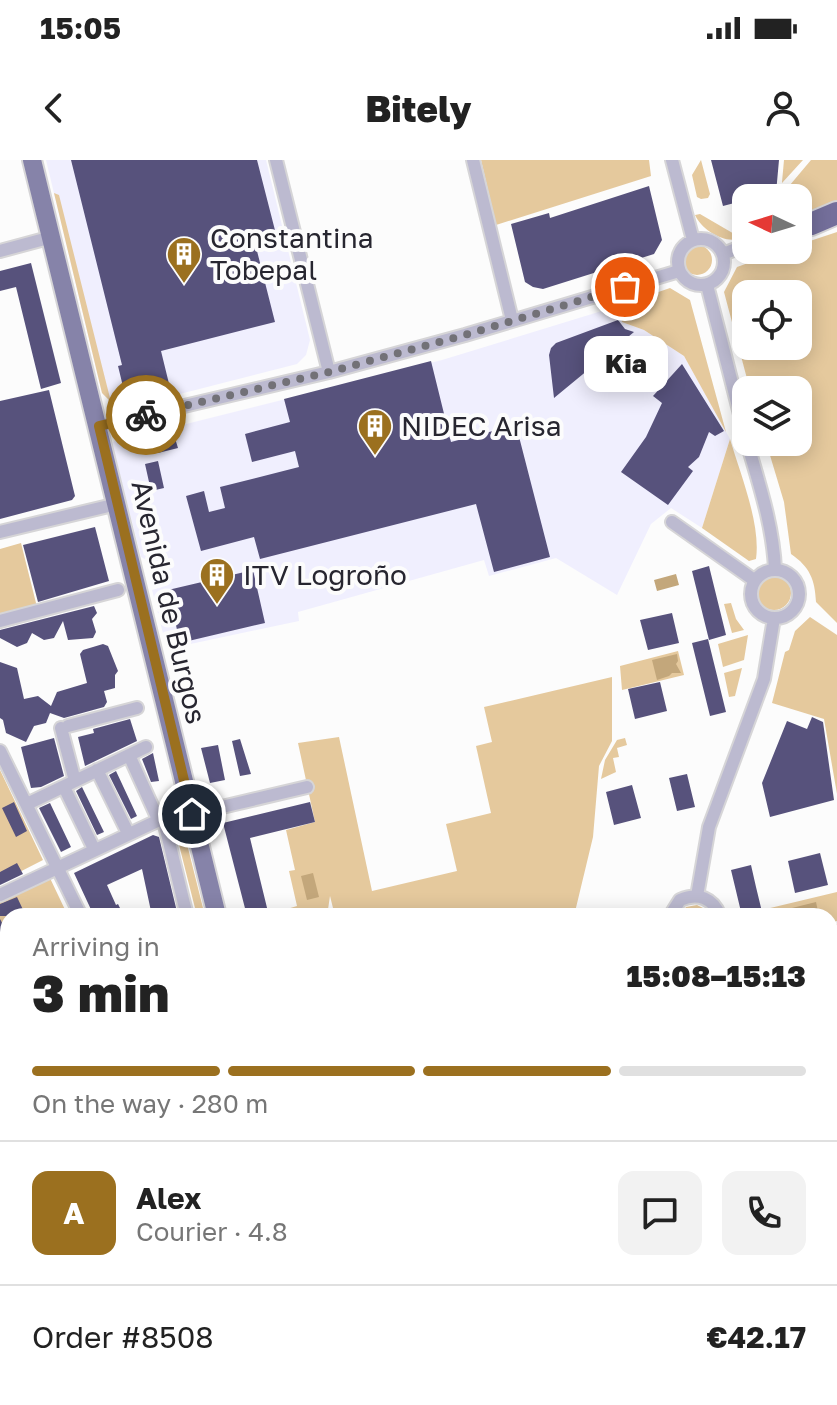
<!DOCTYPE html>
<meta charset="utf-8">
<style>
body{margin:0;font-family:"Golos Text",sans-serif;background:#f2f2f2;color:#222;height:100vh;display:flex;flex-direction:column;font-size:30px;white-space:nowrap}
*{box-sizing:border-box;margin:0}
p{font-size:26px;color:#767676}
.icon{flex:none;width:44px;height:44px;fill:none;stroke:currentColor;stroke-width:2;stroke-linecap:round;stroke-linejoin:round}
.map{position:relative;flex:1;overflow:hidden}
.drawer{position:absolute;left:0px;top:748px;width:838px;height:498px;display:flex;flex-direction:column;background:#fff;border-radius:24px 24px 0 0;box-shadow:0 4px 20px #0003}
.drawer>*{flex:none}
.needle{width:52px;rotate:274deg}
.fabs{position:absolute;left:732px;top:24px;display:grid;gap:16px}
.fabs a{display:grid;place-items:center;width:80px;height:80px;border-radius:16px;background:#fff;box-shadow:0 4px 20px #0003;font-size:40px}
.pin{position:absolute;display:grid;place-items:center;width:68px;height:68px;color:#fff;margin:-34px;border:4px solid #fff;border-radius:50%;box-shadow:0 2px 8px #0007}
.courier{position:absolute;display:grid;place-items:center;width:80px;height:80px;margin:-40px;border:6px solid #9b701f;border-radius:50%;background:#fff;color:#222;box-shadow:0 2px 10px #0007}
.bubble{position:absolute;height:56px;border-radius:16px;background:#fff;box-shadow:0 4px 20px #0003;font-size:26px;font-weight:800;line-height:56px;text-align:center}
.headline em{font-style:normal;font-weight:800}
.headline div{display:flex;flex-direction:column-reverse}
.headline{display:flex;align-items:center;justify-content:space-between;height:136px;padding:0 32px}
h1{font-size:52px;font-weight:800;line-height:60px}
.bar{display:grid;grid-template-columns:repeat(4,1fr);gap:12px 8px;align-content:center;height:96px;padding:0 32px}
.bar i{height:10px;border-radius:6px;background:#e0e0e0}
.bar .on{background:#9b701f}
.bar p{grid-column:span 4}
.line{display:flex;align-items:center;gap:20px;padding:0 32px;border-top:2px solid #e0e0e0}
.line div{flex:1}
.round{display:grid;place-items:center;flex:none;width:84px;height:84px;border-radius:16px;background:#f2f2f2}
.status{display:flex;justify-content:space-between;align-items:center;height:56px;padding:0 40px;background:#fff;direction:ltr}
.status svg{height:22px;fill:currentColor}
header{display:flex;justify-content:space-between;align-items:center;height:104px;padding:0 32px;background:#fff;font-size:36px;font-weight:800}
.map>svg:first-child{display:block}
.built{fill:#f0effe}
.green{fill:#e5c99d;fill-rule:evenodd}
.water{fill:#c3a77b}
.building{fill:#57527c}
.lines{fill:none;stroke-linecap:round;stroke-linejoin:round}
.street-casing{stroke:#d6d5d7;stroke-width:16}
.primary-casing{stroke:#d6d5d7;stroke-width:22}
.highway-casing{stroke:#d6d5d7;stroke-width:26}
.street{stroke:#bcbad0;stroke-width:12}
.primary{stroke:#8683a9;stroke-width:18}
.highway{stroke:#746f9b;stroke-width:22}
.done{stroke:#727177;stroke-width:8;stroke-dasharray:0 14.4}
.route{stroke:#9b701f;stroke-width:10}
.labels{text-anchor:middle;stroke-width:8;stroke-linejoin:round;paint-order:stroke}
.poi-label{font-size:28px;fill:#272630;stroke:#fcfcfc;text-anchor:start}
.street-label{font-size:28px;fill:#272630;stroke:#fcfcfc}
</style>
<div class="status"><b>15:05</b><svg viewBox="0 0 49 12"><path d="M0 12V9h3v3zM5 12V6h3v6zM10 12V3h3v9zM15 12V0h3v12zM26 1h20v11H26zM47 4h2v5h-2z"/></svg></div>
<header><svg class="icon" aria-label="back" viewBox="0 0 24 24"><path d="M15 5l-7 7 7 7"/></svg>Bitely<svg class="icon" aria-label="person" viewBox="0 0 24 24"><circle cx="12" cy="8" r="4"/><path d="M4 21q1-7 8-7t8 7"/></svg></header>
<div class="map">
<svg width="837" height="1245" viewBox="0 0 837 1245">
<rect width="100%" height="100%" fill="#fcfcfc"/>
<!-- built -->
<path class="built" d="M46,0h220l44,180 -4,15 -9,9 -172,44 -14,-6 -9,-9z
M618,146l4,16 22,8 40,26 46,83 -28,89 -31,-20 -20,16 -34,71 -61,-37 -67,18 -5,-16 -186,52 1,9 -132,28 -15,-59 10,-3 -6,-22 -15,-8 -29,-114 11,-9 29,-7 2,5 288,-72z"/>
<!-- green -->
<path class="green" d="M481,0h168l2,16 -155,49z
M701,0l9,34 -2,4 -7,1 -4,-2 -5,-22z
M784,0h19l-21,23v-1z
M811,0h26v45l-39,14v-21h-19z
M54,33l5,2 52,207 -9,-9z
M700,54l36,21 2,4c-15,4 -37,-10 -43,-24z
M837,72v391l-21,-21c-1,-22 -6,-35 -25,-48l-7,-52 -18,-60h32v-52h-48l-26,-98 13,-25 47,-17h14v-5zM746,134h52v52h-52z
M682 100a15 15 0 1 1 30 0a15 15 0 1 1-30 0Z
M670,128l20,12 36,132 -42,-76 -40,-26 -22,-8 -4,-16z
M730,279c10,34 31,85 26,120l-7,2 -47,-33z
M21,383l16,64 -37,9v-67z
M757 433a17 17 0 1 1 34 0a17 17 0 1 1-34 0Z
M731,443l5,16 8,11 -12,3 -8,-29z
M810,457l27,18v159l-13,-75 -52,-16 13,-51 4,-2 6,-19z
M748,475l-4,25 -21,7 -5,-23z
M678,491l6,24 -62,15 -2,-24z
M742,508l-7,28 -6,1 -5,-24z
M612,517v64l-13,25 -6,71 -19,79h-239l-5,-20 -3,20h-49l-1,-4 20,-6 -8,-35 6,-1 -9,-40 29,-8 -17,-79 41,-6 33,154 85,-20 -11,-47 45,-11 -15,-67 16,-4 -8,-35z
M625,578l2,7 -10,3 2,9 -6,1 3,14 -15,7 4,-19 12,-20z
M0,610l43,90 -43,22z
M173,661l9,3 23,92h-8z
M49,716l19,40h-60v222l-8,-15v-223z
M837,732v29l-7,2v-7h-62l-2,-7z
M697,745l10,5 4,6h-32l7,-9z
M837,764v481h-37l1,-7h29v-472z
M140,1238h77l-1,7h-74z
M448,1238h37l2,7h-37z
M505,1238h67v1l-23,6h-60v-3z"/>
<!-- water -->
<path class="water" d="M676,414l3,11 -22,6 -3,-11z
M677,494l1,7 -2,3 5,9h-9l-3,3 -12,4 -5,-20z
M313,713l6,24 -12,3 -6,-24z
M816,742l3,14h-25l-2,-8z"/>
<!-- building -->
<path class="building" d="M71,0h186l21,82 -22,5 19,75 -114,29 11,45 -44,11 -10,-41 4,-1z
M711,0h68l-3,33 -30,5v2l-23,6z
M649,26l13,54 -8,14 -111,35 -10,-2 -8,-5 -14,-58 38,-11 1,5z
M31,103l30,120 -20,6 -25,-102 -16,4v-20z
M618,160l7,9 9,3 -80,66 -5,-43 2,-7 5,-5z
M431,201l20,81 65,-17 34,132 -56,15 -18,-68 -216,55 -6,-22 -53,14 -15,-55 18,-5 5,21 16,-4 -5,-21 79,-20 -4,-16 -43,11 -7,-28 45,-12 -6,-23z
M682,204l42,67 -9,5 -6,-4 -10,25 -11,10 5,4 -25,34 -47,-33 25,-35 16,-34 -9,-7z
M49,230l26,106 -3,4 -72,19v-118z
M163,272l1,5 10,-2 4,13 -20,5 -4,-18z
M158,301l6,27 -13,3 -6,-27z
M95,367l14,54 -71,21 -15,-57z
M709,406l17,69 -17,5 -17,-69z
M253,410l12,53 -85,20 -12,-53z
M94,446l3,7 -5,6 4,13 -3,6 -25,2 -5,-19 -9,17 -10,2 -12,-7 -5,10 -10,4 -17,-9v-8z
M672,453l7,30 -31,7 -8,-30z
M708,479l18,73 -16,4 -18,-73z
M103,484l5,2 10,25 -3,4v13l-11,3 3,11 -3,5 -40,11 -14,-5 -4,10 -12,3 -8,16 -20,-9 -3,-13 -3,-2v-56l17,6 7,31 14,-3 13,10 6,-14 30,-9 -7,-29 3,-4z
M660,522l7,29 -32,8 -7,-30z
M812,557l11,5 11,78 -64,17 -8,-34 25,-62 20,8z
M130,559l7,22 -52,25 -7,-29 16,-4 -1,-4z
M54,578l10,38 -23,11 -10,1 -10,-41z
M240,579l11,35 -11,2 -8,-35z
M218,585l7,35 -15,3 -9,-35z
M153,593l6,28 -8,1 -9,-23z
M116,611l21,45 -6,3 -22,-44z
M687,614l8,33 -18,4 -8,-33z
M632,625l9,33 -27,7 -8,-33z
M82,627l22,45 -7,3 -21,-44z
M14,642l13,29 -11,6 -14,-29z
M310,642l5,20 -65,16 19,78h-22l-24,-93z
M50,643l21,44 -10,5 -22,-44z
M153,675l6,2 19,79h-26l-10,-47 -35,16 9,20 2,-1 6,12h-30l-20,-43z
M820,693l8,32 -33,8 -7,-32z
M17,703l6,11 -23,11v-13z
M751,705l5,22 7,29h-21l-11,-46z
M17,737l9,19h-26v-12z
M0,759l8,15v10l-8,5z
M8,1001v36l-8,-16v-16z
M8,1105v39l-8,3v-36z
M8,1199v46h-8v-44z"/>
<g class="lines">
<!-- street casing -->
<g class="street-casing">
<path id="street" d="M276,0l53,212
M473,0l39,160
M672,0l21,80
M678 102a23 23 0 1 1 46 0a23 23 0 1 1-46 0Z
M0,91l52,-14
M723,94l23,-9
M707,125l39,153
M99,266l230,-54 136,-37 214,-64
M747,282c12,42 26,83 28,127
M672,362l82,58
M0,372l117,-28
M751 434a24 24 0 1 1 48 0a24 24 0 1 1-48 0Z
M0,461l118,-31
M68,566l69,-18
M61,568l14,53
M0,591l81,165
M129,595l29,64
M97,610l31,63
M64,627l30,62
M27,644l119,-57
M192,654l115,-27
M163,657l24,99
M0,735l189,-89
M697,736l12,-69 55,-148 10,-61
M670,756l10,-16c18,-8 33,-2 40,16
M0,975l8,16
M0,1067l8,-6
M83,1238l1,7
M363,1238l2,7
M590,1238l2,7
M655,1245l4,-7"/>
</g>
<!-- primary casing -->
<g class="primary-casing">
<path id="primary" d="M32,0l185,756
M338,1238l2,7"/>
</g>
<!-- highway casing -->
<g class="highway-casing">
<path id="highway" d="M811,64l26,-11"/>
</g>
<!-- street -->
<use href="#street" class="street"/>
<!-- primary -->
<use href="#primary" class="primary"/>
<!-- highway -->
<use href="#highway" class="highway"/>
</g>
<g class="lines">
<!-- done -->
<path class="done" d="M146,255l183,-43 136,-37 160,-48"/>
<!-- route -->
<path class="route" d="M146,255l-47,11 93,388"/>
</g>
<!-- icons -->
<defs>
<g id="building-pin" transform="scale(1.8)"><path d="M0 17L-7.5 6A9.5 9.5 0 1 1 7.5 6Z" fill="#9b701f" stroke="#fcfcfc"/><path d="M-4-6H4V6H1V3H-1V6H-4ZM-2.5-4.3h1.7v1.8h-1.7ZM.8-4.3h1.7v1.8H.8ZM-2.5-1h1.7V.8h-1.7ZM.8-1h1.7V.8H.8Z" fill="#fff"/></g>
</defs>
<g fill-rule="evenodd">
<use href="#building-pin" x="184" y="94"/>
<use href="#building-pin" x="375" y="266"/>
<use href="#building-pin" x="217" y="415"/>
</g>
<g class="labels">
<!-- poi labels -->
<g class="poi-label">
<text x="210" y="88">Constantina<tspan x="210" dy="32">Tobepal</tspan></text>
<text x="401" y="276">NIDEC Arisa</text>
<text x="243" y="425">ITV Logroño</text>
</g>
<!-- street labels -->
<g class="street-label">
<text transform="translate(169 442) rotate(77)" y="10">Avenida de Burgos</text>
</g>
</g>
</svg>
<div class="fabs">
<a><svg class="needle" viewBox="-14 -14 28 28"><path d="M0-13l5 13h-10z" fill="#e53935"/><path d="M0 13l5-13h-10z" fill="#767676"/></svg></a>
<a><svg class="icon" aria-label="locate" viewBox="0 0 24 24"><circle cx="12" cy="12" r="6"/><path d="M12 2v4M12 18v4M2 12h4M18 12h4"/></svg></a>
<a><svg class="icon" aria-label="layers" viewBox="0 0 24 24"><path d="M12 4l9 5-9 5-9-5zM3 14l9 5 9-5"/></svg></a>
</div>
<div class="pin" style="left:625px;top:127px;background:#ea580c"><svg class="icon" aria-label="bag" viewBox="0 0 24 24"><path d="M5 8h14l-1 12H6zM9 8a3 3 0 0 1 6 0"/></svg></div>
<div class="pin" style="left:192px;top:654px;background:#1f2937"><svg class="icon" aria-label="home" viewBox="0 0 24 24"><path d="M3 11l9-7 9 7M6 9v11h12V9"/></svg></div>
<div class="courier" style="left:146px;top:255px"><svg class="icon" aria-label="bike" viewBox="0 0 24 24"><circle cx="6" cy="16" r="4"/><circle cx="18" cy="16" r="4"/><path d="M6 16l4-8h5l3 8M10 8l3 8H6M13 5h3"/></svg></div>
<div class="bubble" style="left:584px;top:176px;width:84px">Kia</div>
<section class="drawer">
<div class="headline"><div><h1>3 min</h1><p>Arriving in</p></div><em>15:08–15:13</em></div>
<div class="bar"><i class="on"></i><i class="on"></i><i class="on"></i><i></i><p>On the way · 280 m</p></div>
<div class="line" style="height:144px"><b class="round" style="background:#9b701f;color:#fff">A</b><div><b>Alex</b><p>Courier · 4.8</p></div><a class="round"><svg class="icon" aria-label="chat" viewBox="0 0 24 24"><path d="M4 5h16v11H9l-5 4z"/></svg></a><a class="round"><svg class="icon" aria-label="phone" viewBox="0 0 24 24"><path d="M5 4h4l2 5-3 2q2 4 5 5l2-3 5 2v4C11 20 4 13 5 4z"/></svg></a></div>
<div class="line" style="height:104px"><div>Order #8508</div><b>€42.17</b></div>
</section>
</div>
